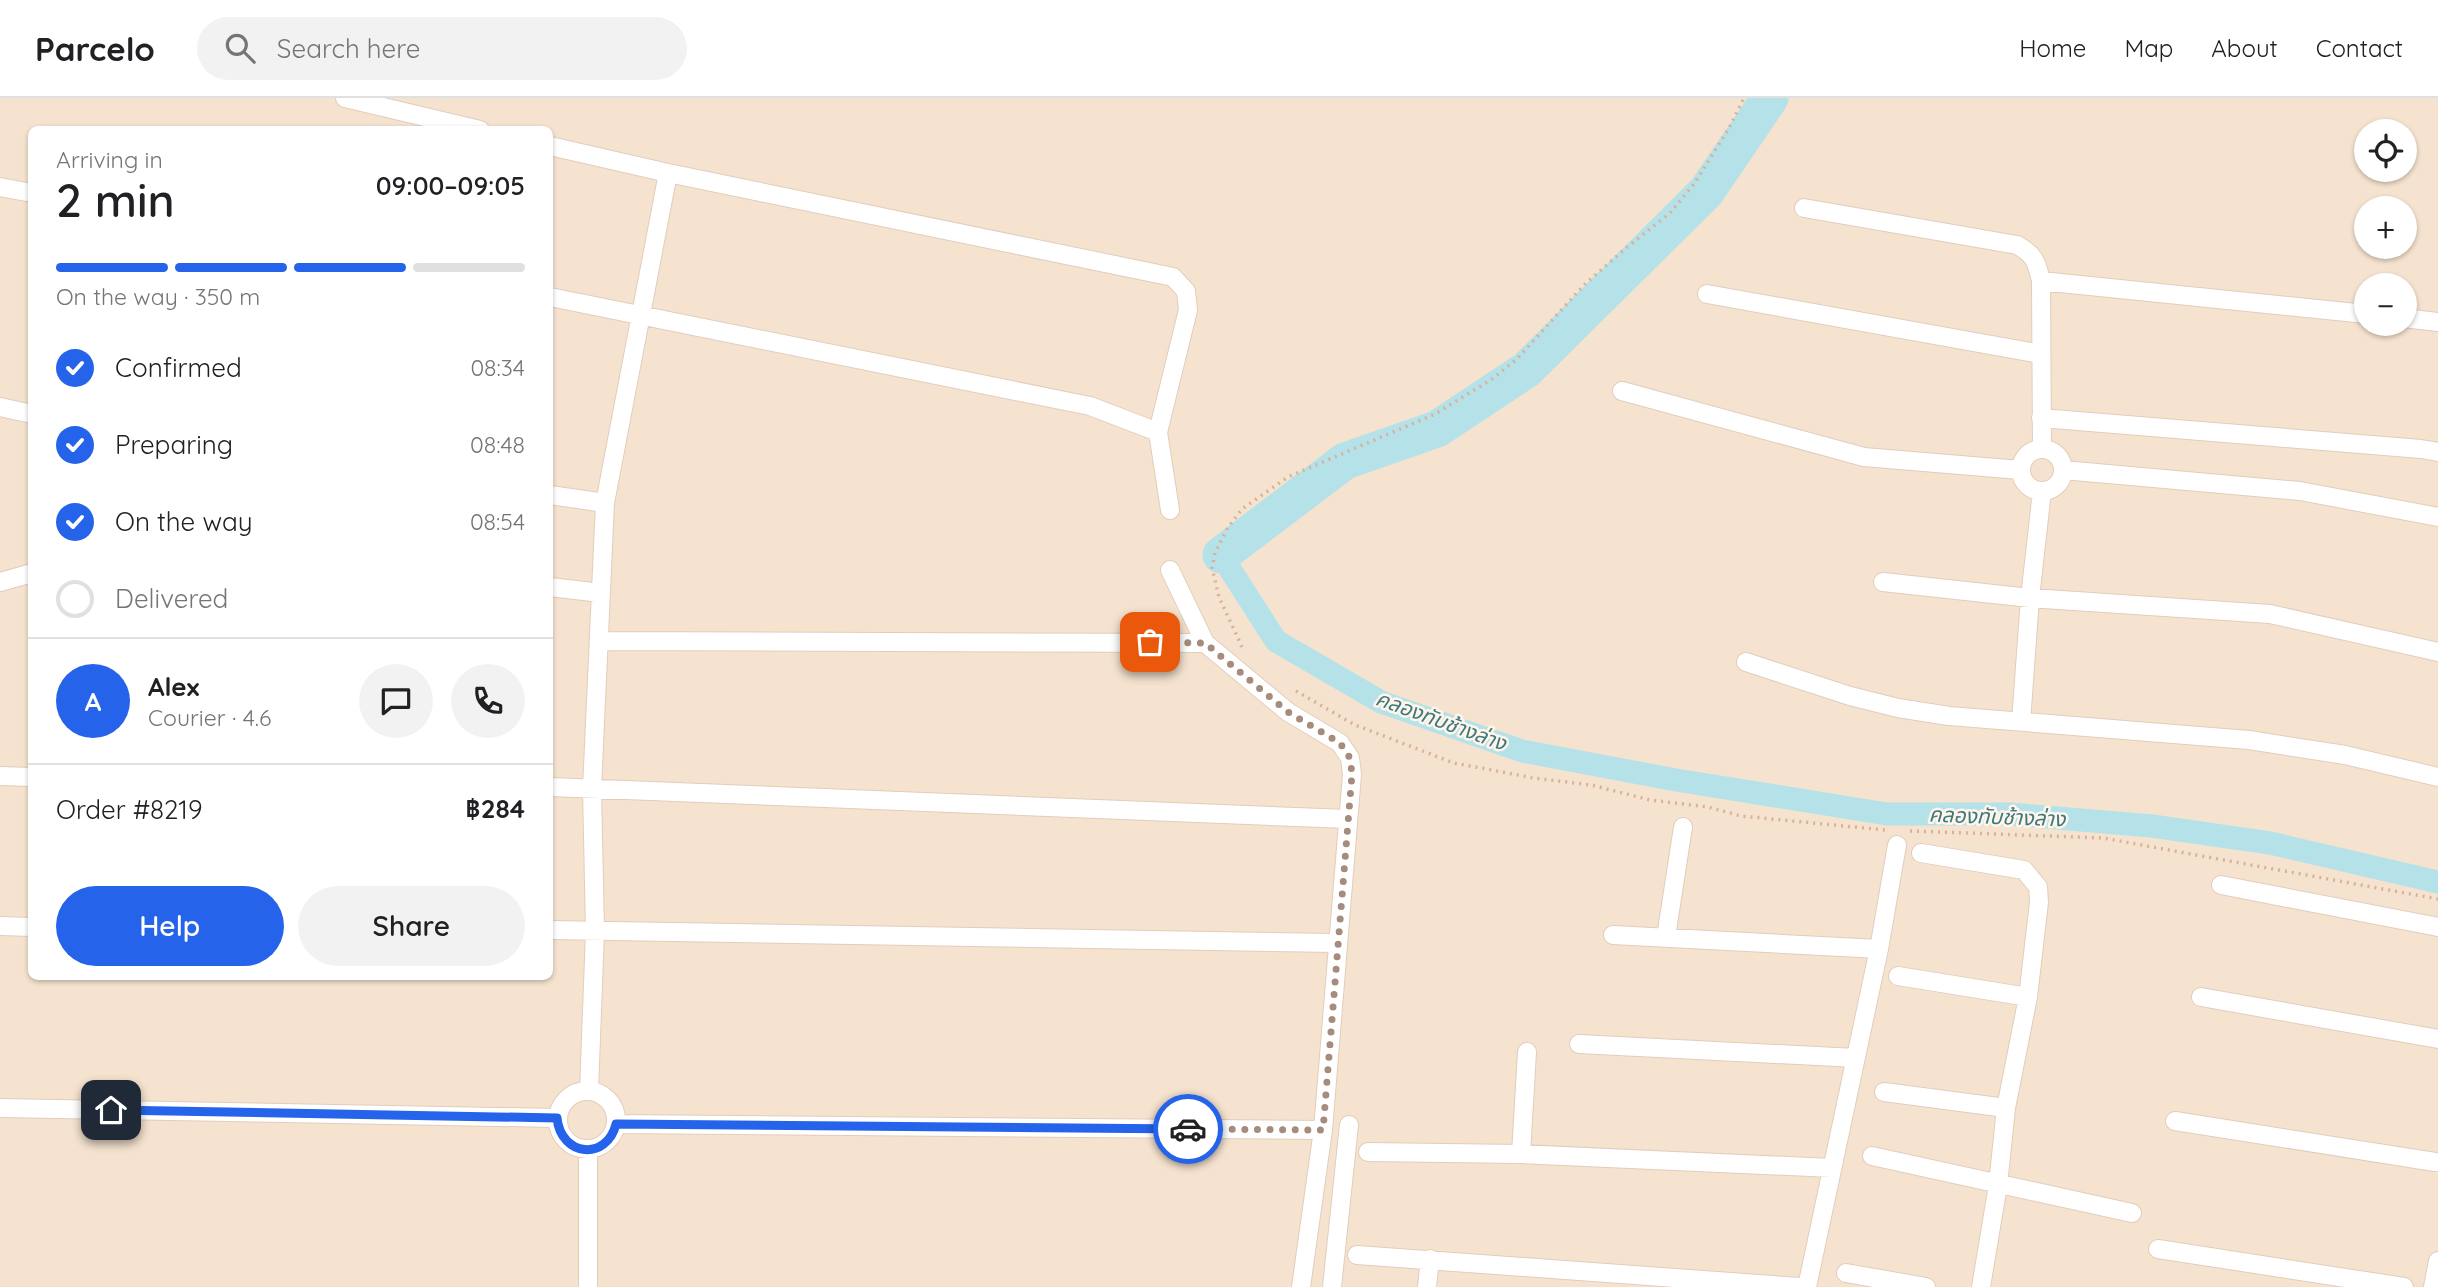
<!DOCTYPE html>
<meta charset="utf-8">
<style>
body{margin:0;font-family:Quicksand,"Noto Sans Thai",sans-serif;background:#f2f2f2;color:#202124;height:100vh;display:flex;flex-direction:column;font-size:26px;white-space:nowrap}
*{box-sizing:border-box;margin:0}
p{font-size:23px;color:#757577}
.icon{flex:none;width:38px;height:38px;fill:none;stroke:currentColor;stroke-width:2;stroke-linecap:round;stroke-linejoin:round}
.map{position:relative;flex:1;overflow:hidden}
.drawer{position:absolute;left:28px;top:28px;width:525px;height:854px;display:flex;flex-direction:column;background:#fff;border-radius:10px;box-shadow:0 2px 5px #0004}
.drawer>*{flex:none}
.fabs{position:absolute;left:2354px;top:21px;display:grid;gap:14px}
.fabs a{display:grid;place-items:center;width:63px;height:63px;border-radius:50%;background:#fff;box-shadow:0 2px 5px #0004;font-size:35px}
.pin{position:absolute;display:grid;place-items:center;width:60px;height:60px;color:#fff;margin:-30px;border-radius:14px;box-shadow:0 4px 10px #0006}
.courier{position:absolute;display:grid;place-items:center;width:70px;height:70px;margin:-35px;border:5px solid #2563eb;border-radius:50%;background:#fff;color:#222;box-shadow:0 2px 9px #0007}
.overview em{font-style:normal;font-weight:600}
.overview div{display:flex;flex-direction:column-reverse}
.overview{display:flex;align-items:center;justify-content:space-between;height:119px;padding:0 28px}
h1{font-size:46px;font-weight:600;line-height:52px}
.bar{display:grid;grid-template-columns:repeat(4,1fr);gap:10px 7px;align-content:center;height:84px;padding:0 28px}
.bar i{height:9px;border-radius:5px;background:#e0e0e0}
.bar .on{background:#2563eb}
.bar p{grid-column:span 4}
.line{display:flex;align-items:center;gap:18px;padding:0 28px;border-top:2px solid #e0e0e0}
.line div{flex:1}
.round{display:grid;place-items:center;flex:none;width:74px;height:74px;border-radius:37px;background:#f2f2f2}
ol{padding:0 28px;list-style:none}
li{display:flex;align-items:center;gap:21px;height:77px}
li p{margin-inline-start:auto}
li .icon{padding:7px;border-radius:50%;background:#2563eb;color:#fff;stroke-width:4}
li:last-child{color:#757577}
li i{width:38px;height:38px;border:4px solid #e0e0e0;border-radius:50%}
.cta{display:flex;gap:14px;margin-top:auto;padding:14px 28px}
.cta a{flex:1;height:80px;border-radius:42px;background:#2563eb;color:#fff;font-size:28px;font-weight:600;line-height:80px;text-align:center}
.cta a+a{background:#f2f2f2;color:#202124}
header{display:flex;align-items:center;gap:42px;box-sizing:border-box;height:98px;padding:0 35px;background:#fff;border-bottom:2px solid #e0e0e0}
header strong{font-size:33px}
nav{display:flex;gap:38px;margin-inline-start:auto;font-size:24px}
.search{width:490px;height:63px;background:#f2f2f2;display:flex;align-items:center;gap:18px;box-sizing:border-box;padding:0 24px;border-radius:38px;color:#757577;font-size:26px}
.map>svg:first-child{display:block}
.residential{fill:#f5e3cf;fill-rule:evenodd}
.lines{fill:none;stroke-linecap:round;stroke-linejoin:round}
.canal{stroke:#b4e2e8;stroke-width:23}
.river{stroke:#b4e2e8;stroke-width:37}
.minor-casing{stroke:#e2cdbc;stroke-width:20}
.path{stroke:#d9b19a;stroke-width:3.5;stroke-dasharray:2 5;stroke-linecap:butt}
.minor{stroke:#fff;stroke-width:18}
.done{stroke:#a58c7c;stroke-width:7;stroke-dasharray:0 12.6}
.route{stroke:#2563eb;stroke-width:9}
.labels{text-anchor:middle;stroke-width:5;stroke-linejoin:round;paint-order:stroke}
.water-label{font-size:21px;font-style:italic;fill:#3c7a83;stroke:#fff5e8}
</style>
<header>
<strong>Parcelo</strong>
<div class="search"><svg class="icon" aria-label="search" viewBox="0 0 24 24"><circle cx="10" cy="10" r="6"/><path d="M15 15l6 6"/></svg>Search here</div>
<nav><a>Home</a><a>Map</a><a>About</a><a>Contact</a></nav>
</header>
<div class="map">
<svg width="2438" height="1189" viewBox="0 0 2438 1189">
<rect width="100%" height="100%" fill="#fdf1e1"/>
<!-- residential -->
<path class="residential" d="M0,0h2438v1189h-2438zM32,32h518v846h-518zM2366,33h38v39h-38zM2366,110h38v39h-38zM2366,187h38v39h-38z"/>
<g class="lines">
<!-- canal -->
<path class="canal" d="M1221,457l55,86 105,61 141,49 154,29 211,34h123l142,12 118,17 168,39"/>
<!-- river -->
<path class="river" d="M1221,457l124,-94 92,-32 89,-59 180,-178 64,-94"/>
<!-- minor casing -->
<g class="minor-casing">
<path id="minor" d="M345,0l135,32
M550,48l118,27 505,104 13,14 2,19 -30,122 12,78
M0,89l32,6
M1804,110l213,37c17,9 20,17 24,36l1,168
M2041,183l325,33
M1707,196l334,60
M550,199l540,109 68,26
M2404,220l34,4
M1622,293l242,66 156,13
M0,309l32,7
M2041,320l380,31 17,3
M2021 372a21 21 0 1 1 42 0a21 21 0 1 1-42 0Z
M2063,372l237,21 138,26
M550,397l55,8
M1170,472l35,73 83,69 52,31 10,15 2,16 -29,356 -22,157
M0,484l32,-9
M1883,484l147,16 240,16 168,38
M550,489l51,6
M599,543l606,2
M1746,564l104,34 48,12 51,8 300,24 96,15 93,22
M2021,624l9,-124 12,-107
M0,678l32,1
M550,689l797,32
M1921,755l103,17 14,17 1,15 -11,95 -22,111 -8,77 -17,102
M2221,787l217,42
M0,828l32,1
M550,832l787,13
M1613,837l266,14
M1666,839l17,-110
M1898,878l130,21
M2201,899l237,42
M1579,946l277,14
M558 1022a29 29 0 1 1 58 0a29 29 0 1 1-58 0Z
M589,993l6,-160 -3,-142 13,-286 63,-330
M1884,994l122,16
M0,1010l557,10
M2175,1023l260,41
M616,1026l707,6
M588,1052v137
M1368,1054l153,2 311,14
M1521,1056l6,-102
M1872,1058l260,57
M2158,1151l246,38
M1357,1157l443,32
M1846,1175l80,14
M1332,1189l17,-162
M1427,1189l3,-28
M1807,1189l72,-338 18,-104
M2433,1189l5,-26"/>
</g>
<!-- path -->
<path class="path" d="M1242,549l-23,-50 -7,-29 3,-15 12,-24 15,-20 46,-32 147,-63 57,-35 25,-20 67,-74 42,-37 44,-35 24,-29 35,-56 15,-30
M1296,593l59,34 99,38 80,15 57,7 59,15 58,7 33,9 144,14
M1910,733l193,7 335,61"/>
<!-- minor -->
<use href="#minor" class="minor"/>
</g>
<g class="lines">
<!-- done -->
<path class="done" d="M1150,544l55,1 83,69 52,31 10,15 2,16 -29,356 -135,-1"/>
<!-- route -->
<path class="route" d="M111,1012l446,8c4,39 50,43 59,6l572,5"/>
</g>
<g class="labels">
<!-- water labels -->
<g class="water-label">
<text transform="translate(1441 623) rotate(20)" y="7">คลองทับช้างล่าง</text>
<text transform="translate(1997 719) rotate(2)" y="7">คลองทับช้างล่าง</text>
</g>
</g>
</svg>
<div class="fabs">
<a><svg class="icon" aria-label="locate" viewBox="0 0 24 24"><circle cx="12" cy="12" r="6"/><path d="M12 2v4M12 18v4M2 12h4M18 12h4"/></svg></a>
<a>+</a>
<a>−</a>
</div>
<div class="pin" style="left:1150px;top:544px;background:#ea580c"><svg class="icon" aria-label="bag" viewBox="0 0 24 24"><path d="M5 8h14l-1 12H6zM9 8a3 3 0 0 1 6 0"/></svg></div>
<div class="pin" style="left:111px;top:1012px;background:#1f2937"><svg class="icon" aria-label="home" viewBox="0 0 24 24"><path d="M3 11l9-7 9 7M6 9v11h12V9"/></svg></div>
<div class="courier" style="left:1188px;top:1031px"><svg class="icon" aria-label="car" viewBox="0 0 24 24"><path d="M5 17H2v-5l4-1 3-4h7l3 4 3 1v5h-3M9 17h6M6 11h13"/><circle cx="7" cy="17" r="2"/><circle cx="17" cy="17" r="2"/></svg></div>
<section class="drawer">
<div class="overview"><div><h1>2 min</h1><p>Arriving in</p></div><em>09:00–09:05</em></div>
<div class="bar"><i class="on"></i><i class="on"></i><i class="on"></i><i></i><p>On the way · 350 m</p></div>
<ol>
<li><svg class="icon" aria-label="check" viewBox="0 0 24 24"><path d="M5 12l5 5 9-10"/></svg>Confirmed<p>08:34</p></li>
<li><svg class="icon" aria-label="check" viewBox="0 0 24 24"><path d="M5 12l5 5 9-10"/></svg>Preparing<p>08:48</p></li>
<li><svg class="icon" aria-label="check" viewBox="0 0 24 24"><path d="M5 12l5 5 9-10"/></svg>On the way<p>08:54</p></li>
<li><i></i>Delivered</li>
</ol>
<div class="line" style="height:126px"><b class="round" style="background:#2563eb;color:#fff">A</b><div><b>Alex</b><p>Courier · 4.6</p></div><a class="round"><svg class="icon" aria-label="chat" viewBox="0 0 24 24"><path d="M4 5h16v11H9l-5 4z"/></svg></a><a class="round"><svg class="icon" aria-label="phone" viewBox="0 0 24 24"><path d="M5 4h4l2 5-3 2q2 4 5 5l2-3 5 2v4C11 20 4 13 5 4z"/></svg></a></div>
<div class="line" style="height:91px"><div>Order #8219</div><b>฿284</b></div>
<div class="cta"><a>Help</a><a>Share</a></div>
</section>
</div>
